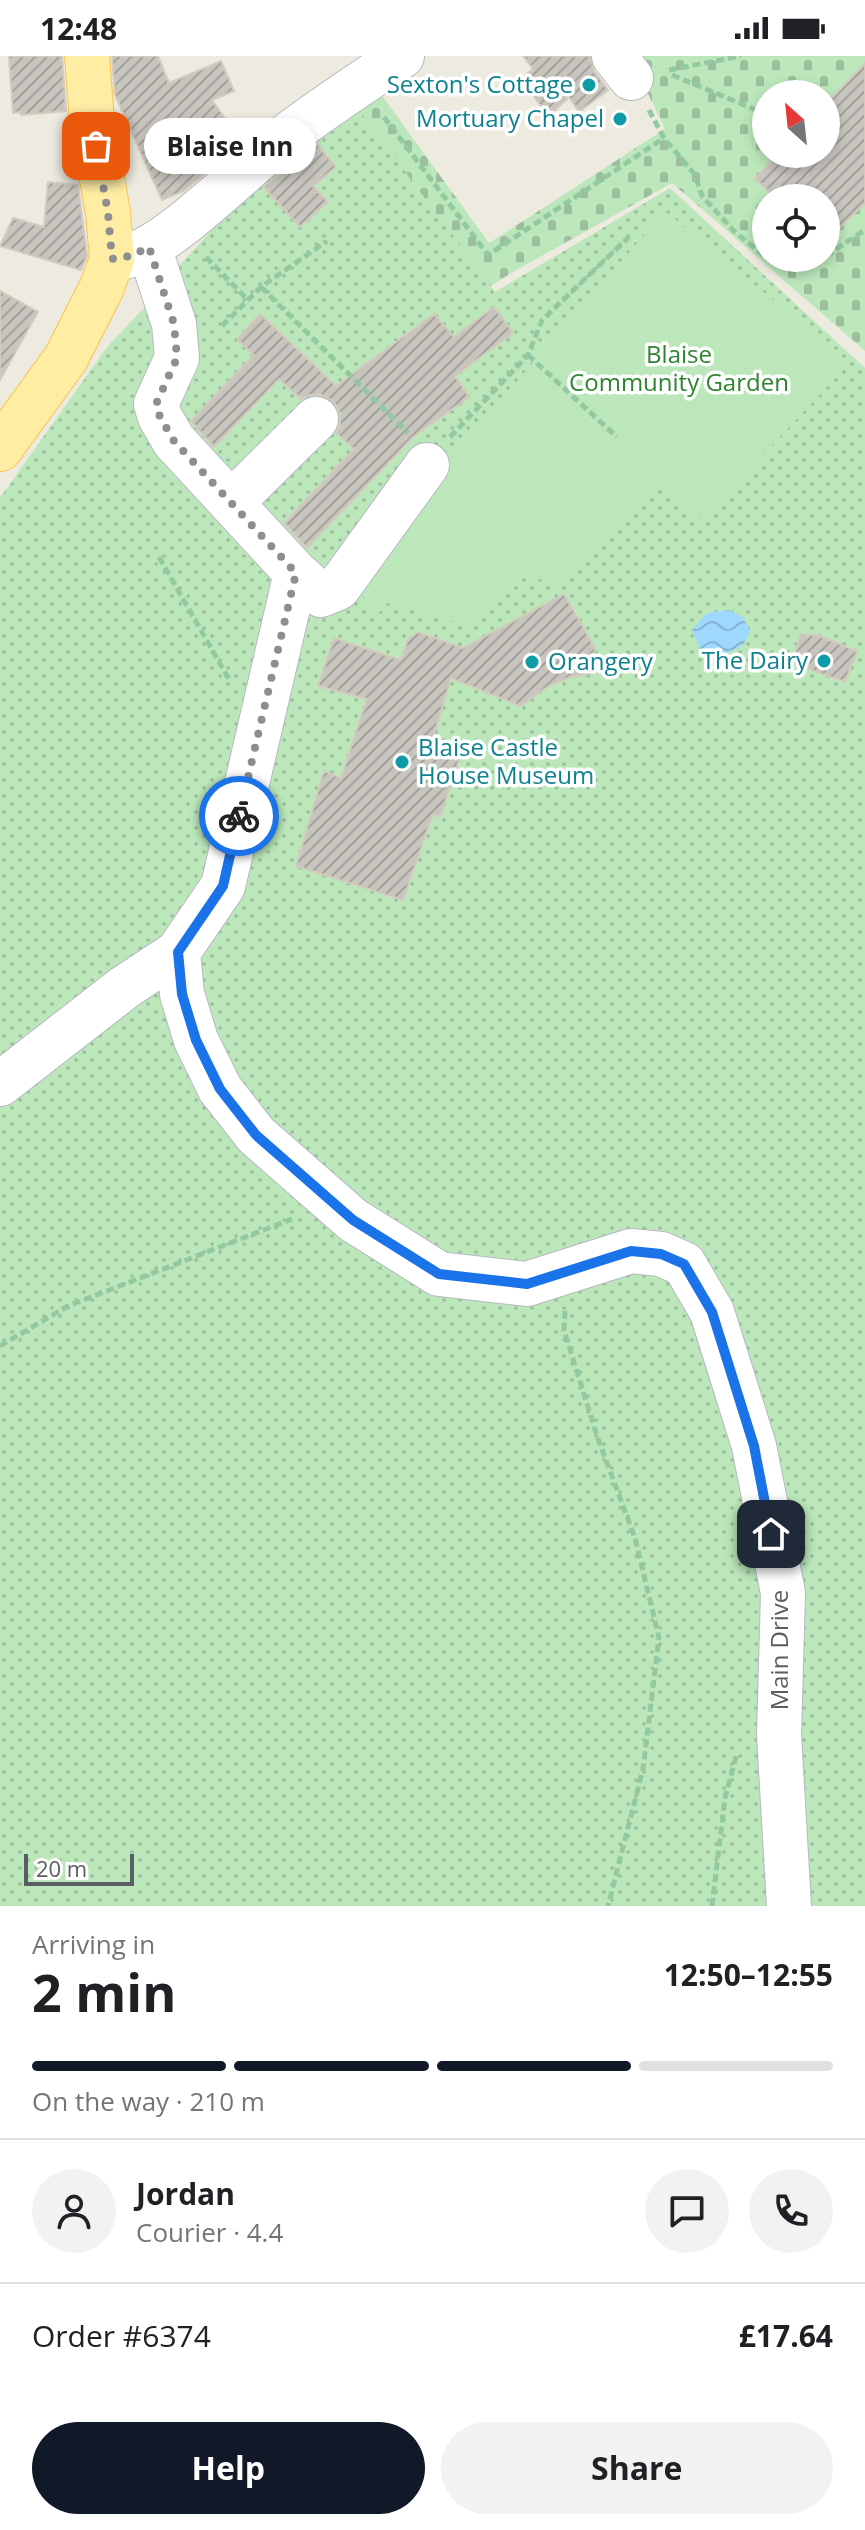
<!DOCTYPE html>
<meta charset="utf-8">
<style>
body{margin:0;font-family:"Open Sans",sans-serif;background:#f2f2f2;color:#202124;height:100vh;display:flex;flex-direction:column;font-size:30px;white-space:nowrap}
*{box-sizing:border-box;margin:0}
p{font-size:26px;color:#757577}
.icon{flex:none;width:44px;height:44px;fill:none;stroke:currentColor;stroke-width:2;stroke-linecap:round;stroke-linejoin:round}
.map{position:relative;height:1850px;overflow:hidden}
.details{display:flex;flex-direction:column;background:#fff;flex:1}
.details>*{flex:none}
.needle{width:52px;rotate:333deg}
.controls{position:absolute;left:752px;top:24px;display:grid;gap:16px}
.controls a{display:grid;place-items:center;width:88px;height:88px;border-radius:50%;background:#fff;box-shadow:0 4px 12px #0003;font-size:40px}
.scale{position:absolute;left:24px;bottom:20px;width:110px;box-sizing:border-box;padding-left:8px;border:4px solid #595e63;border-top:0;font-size:22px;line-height:28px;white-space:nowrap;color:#595e63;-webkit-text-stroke:6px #fff;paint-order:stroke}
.pin{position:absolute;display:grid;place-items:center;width:68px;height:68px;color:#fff;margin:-34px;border-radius:16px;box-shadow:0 4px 12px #0006}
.courier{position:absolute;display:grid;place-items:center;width:80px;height:80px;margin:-40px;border:6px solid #1a73e8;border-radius:50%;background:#fff;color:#222;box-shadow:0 2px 10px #0007}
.bubble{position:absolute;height:56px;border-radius:28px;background:#fff;box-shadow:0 4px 12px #0003;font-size:26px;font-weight:700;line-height:56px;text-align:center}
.headline em{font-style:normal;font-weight:700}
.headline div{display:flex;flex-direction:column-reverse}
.headline{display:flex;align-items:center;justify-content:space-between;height:136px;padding:0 32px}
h1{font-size:52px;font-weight:700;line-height:60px}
.bar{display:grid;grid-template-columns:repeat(4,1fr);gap:12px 8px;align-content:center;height:96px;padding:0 32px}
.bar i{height:10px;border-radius:6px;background:#e0e0e0}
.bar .selected{background:#111827}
.bar p{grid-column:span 4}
.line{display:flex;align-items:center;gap:20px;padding:0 32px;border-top:2px solid #e0e0e0}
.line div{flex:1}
.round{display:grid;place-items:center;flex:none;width:84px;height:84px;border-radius:42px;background:#f2f2f2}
.cta{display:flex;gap:16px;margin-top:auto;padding:16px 32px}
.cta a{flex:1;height:92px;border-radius:48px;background:#111827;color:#fff;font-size:32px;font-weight:700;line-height:92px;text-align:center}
.cta a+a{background:#f2f2f2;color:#202124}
.status{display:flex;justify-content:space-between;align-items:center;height:56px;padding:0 40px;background:#fff;direction:ltr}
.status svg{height:22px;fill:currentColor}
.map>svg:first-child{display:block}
.cemetery{fill:url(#cemetery-stones);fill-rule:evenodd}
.park{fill:url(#park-dots)}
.garden{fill:#bce7bb}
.water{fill:url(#water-waves)}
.building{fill:url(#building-hatch);stroke:#d2cbbe;stroke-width:2}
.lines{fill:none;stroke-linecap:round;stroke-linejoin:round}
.minor-casing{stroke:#b6b9be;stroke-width:46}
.major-casing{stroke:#fac44d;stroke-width:46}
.path{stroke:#93c9a1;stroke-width:5;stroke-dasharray:8 4;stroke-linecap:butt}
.minor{stroke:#fff;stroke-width:44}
.major{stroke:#ffeda4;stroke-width:44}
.done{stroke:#8d8f8f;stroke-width:8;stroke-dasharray:0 14.4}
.route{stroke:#1a73e8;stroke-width:10}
.culture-dot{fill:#0f9aa8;stroke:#fff;stroke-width:3}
.labels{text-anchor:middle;stroke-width:7;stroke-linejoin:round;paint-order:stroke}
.culture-label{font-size:24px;fill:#0d838f;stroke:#fff;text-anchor:end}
.park-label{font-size:24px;fill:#2e852f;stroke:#fff}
.street-label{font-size:24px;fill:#595e63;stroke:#fff}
</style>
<div class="status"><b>12:48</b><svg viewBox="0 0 49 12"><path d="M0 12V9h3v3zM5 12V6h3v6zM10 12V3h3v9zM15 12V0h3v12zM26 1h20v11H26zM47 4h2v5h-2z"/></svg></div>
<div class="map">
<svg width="865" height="1850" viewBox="0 0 865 1850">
<defs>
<pattern id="cemetery-stones" width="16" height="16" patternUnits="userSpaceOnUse" patternTransform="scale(2)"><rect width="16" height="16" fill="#bce7bb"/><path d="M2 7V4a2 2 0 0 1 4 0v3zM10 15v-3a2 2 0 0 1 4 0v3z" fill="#9cbe9c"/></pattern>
<pattern id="park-dots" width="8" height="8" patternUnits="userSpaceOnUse" patternTransform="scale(2)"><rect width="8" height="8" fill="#bce7bb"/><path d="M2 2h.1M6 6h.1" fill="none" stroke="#9cbe9c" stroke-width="1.8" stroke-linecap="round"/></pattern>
<pattern id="water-waves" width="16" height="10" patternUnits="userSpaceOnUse" patternTransform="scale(2)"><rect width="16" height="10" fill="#9fd8ff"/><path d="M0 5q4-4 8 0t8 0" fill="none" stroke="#85b2d2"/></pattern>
<pattern id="building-hatch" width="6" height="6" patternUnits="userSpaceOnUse" patternTransform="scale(2)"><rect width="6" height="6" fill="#c8c5be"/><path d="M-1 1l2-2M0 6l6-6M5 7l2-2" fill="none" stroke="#a5a39e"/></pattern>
</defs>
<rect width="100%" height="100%" fill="#edeae0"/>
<!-- cemetery -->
<path class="cemetery" d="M630,0h235v295l-193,-168 -161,90 -63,41 -103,-127 16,-80 19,-14 109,150 176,-114zM766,38h60v60h-60zM766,142h60v60h-60z"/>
<!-- park -->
<path class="park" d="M353,46l142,190 175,-104 195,180v1538h-865v-1408l107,-151 56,-59 13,-19 49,-53z"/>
<!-- garden -->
<path class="garden" d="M665,155l185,152 -148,156 -45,-38 -91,103c-15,6 -24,-3 -36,-12l-57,55 -85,-24 -9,10 -34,-35z"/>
<!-- water -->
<path class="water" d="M729,554l14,7 7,14 -7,14 -23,12 -20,-8 -8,-19 15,-17z"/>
<!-- building -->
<path class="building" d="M9,0h53l4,55 -45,4v-3l-8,1z
M112,0h46l11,27 52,-22 13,30 -22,9 29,41 -57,50 -22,9 -47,-105z
M523,0h67l4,15 14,19 -29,22 -10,-15 -21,20 -26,-39 11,-9z
M865,7v140l-39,38v-43h-51l-20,-20 24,-24h47v-50z
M317,88l19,23 -23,19 15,16 -28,25 -36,-40z
M48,126l30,3 9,71 -6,14 -81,-24 13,-28 31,9z
M0,235l38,21 -38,68z
M494,251l19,26 -58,43 14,21 -55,39 -107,112 -23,-25 70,-74 -18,-16 4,-8v-12l-6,-11 -12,-7h-12l-9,4 -22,-20 -65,68 -23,-26 63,-66 -17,-16 23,-25 76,72 98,-72 20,23z
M564,538l31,54 -1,25 -24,4 -21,9 -29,20 -69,-28 -20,66 30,10 -21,63 -7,-3 -30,86 -107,-34 28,-95 17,7 26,-79 -49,-13 16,-48 67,22 7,-21 10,-7 45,16z
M801,578l19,2 37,15 -12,31 -53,-19z"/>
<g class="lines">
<!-- minor casing -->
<g class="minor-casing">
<path id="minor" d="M614,0l17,22
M149,191l25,77 3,34 -21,46 4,13 14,24 122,132 25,22 17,-7 89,-123
M123,201c42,-5 125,-93 162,-120 38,-29 78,-55 117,-81
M231,447l85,-84
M296,517l-73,313 -45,66 4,42 14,46 24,49 36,46 97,85 86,54 88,10 104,-33 30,3 23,10 28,48 42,134 29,147 -4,142 10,171
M0,1028l125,-97 53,-35"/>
</g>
<!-- major casing -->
<g class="major-casing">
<path id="major" d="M0,393l66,-91 36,-71 10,-28 -4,-46 -16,-92 -5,-65"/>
</g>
<!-- path -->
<path class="path" d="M669,14l72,-14
M672,19l94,39
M649,54l15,28 31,37 7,21 33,36 31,25
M384,61l104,138 176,-117
M826,200l39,-26
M206,201l41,42
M768,202l22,10 30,-10
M261,231l147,146
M222,270l39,-39 66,-46
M528,299l89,82
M450,381l78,-82 14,-35 87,-83
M159,501l71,124
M565,1255l-1,19 33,106 38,102 24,100 -16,131 -35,137
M0,1290l68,-40 224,-87
M712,1850l13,-108 12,-45"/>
<!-- minor -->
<use href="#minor" class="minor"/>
<!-- major -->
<use href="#major" class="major"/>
</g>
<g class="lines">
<!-- done -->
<path class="done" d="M96,90l12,67 4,46 19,-3 18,-9 25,77 3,34 -21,46 4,13 14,24 122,132 -57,243"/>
<!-- route -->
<path class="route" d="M239,760l-16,70 -45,66 4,42 14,46 24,49 36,46 97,85 86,54 88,10 104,-33 30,3 23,10 28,48 42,134 17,88"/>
</g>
<!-- markers -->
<g class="culture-dot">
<circle cx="589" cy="29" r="8"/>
<circle cx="620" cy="63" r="8"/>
<circle cx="824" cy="605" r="8"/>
<circle cx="532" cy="606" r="8"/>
<circle cx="402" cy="706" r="8"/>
</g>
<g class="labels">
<!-- culture labels -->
<g class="culture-label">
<text x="573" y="37">Sexton's Cottage</text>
<text x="604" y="71">Mortuary Chapel</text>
<text x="808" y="613">The Dairy</text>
<text x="548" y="614" text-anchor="start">Orangery</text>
<text x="418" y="700" text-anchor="start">Blaise Castle<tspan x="418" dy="28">House Museum</tspan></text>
</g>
<!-- park labels -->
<g class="park-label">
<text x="679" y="307">Blaise<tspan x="679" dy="28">Community Garden</tspan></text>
</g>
<!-- street labels -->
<g class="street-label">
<text transform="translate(780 1594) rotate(-90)" y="8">Main Drive</text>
</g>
</g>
</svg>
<div class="controls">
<a><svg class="needle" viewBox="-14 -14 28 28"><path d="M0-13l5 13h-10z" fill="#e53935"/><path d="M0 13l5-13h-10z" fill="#757577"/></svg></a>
<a><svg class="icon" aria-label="locate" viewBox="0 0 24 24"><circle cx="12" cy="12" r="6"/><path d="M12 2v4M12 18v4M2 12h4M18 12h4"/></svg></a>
</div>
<div class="scale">20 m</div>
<div class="pin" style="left:96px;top:90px;background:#ea580c"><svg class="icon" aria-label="bag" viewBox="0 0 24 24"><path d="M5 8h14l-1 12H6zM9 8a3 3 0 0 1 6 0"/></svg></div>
<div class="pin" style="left:771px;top:1478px;background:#1f2937"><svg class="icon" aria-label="home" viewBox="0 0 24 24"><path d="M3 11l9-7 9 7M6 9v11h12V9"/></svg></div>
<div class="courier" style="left:239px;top:760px"><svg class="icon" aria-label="bike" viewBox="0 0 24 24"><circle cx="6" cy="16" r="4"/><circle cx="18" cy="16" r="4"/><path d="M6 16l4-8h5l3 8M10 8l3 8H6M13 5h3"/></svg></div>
<div class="bubble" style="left:144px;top:62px;width:172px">Blaise Inn</div>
</div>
<section class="details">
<div class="headline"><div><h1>2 min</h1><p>Arriving in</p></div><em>12:50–12:55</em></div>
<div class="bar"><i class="selected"></i><i class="selected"></i><i class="selected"></i><i></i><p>On the way · 210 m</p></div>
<div class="line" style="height:144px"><a class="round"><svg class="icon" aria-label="person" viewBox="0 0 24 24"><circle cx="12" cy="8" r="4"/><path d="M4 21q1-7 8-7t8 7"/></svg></a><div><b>Jordan</b><p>Courier · 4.4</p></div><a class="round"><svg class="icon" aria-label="chat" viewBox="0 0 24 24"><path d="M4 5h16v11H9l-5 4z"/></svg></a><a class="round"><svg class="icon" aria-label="phone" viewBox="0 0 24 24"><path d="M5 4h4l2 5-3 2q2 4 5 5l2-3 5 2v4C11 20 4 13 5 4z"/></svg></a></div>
<div class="line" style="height:104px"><div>Order #6374</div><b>£17.64</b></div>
<div class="cta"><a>Help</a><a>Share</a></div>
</section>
